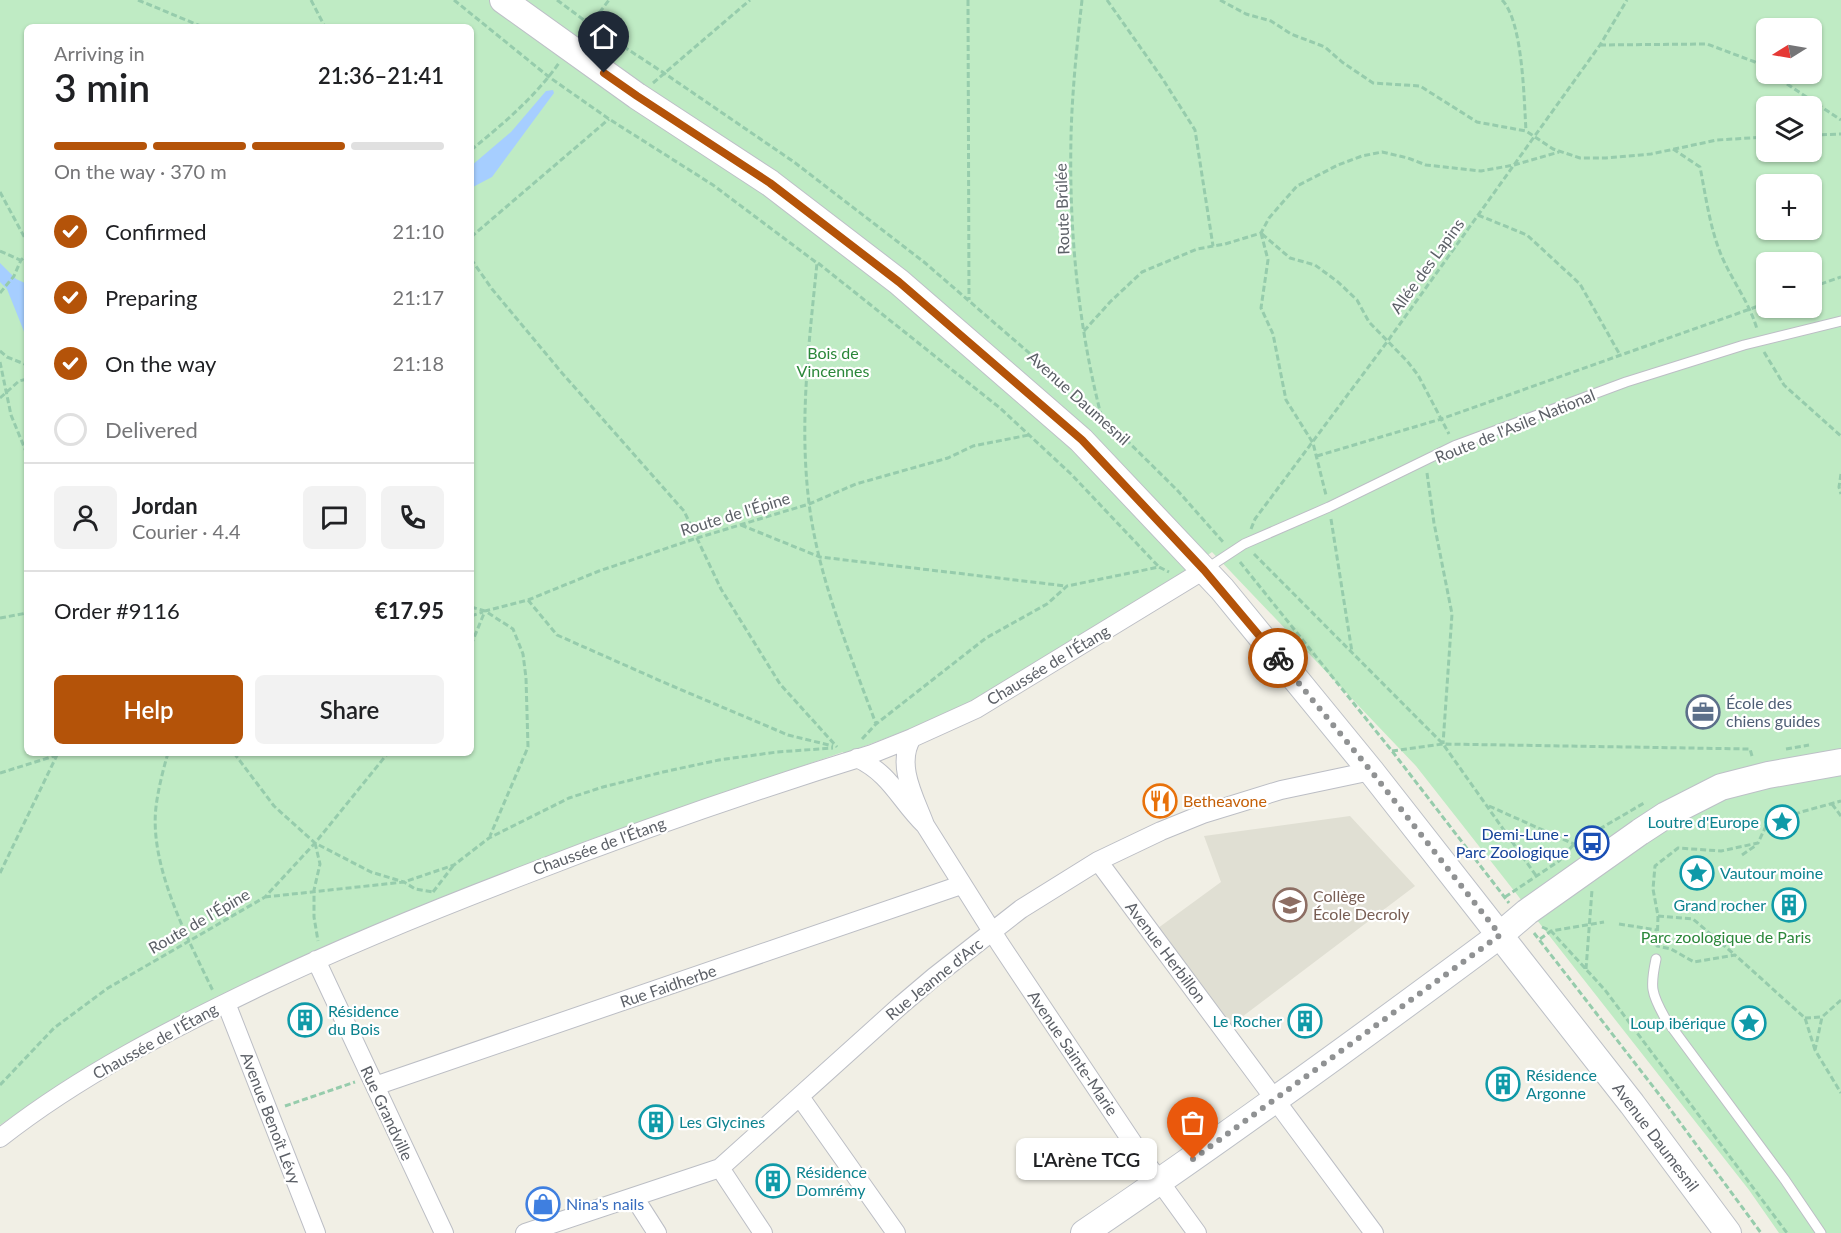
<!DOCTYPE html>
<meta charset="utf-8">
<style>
body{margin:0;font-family:Lato,sans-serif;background:#f2f2f2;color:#202124;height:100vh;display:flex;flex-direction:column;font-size:22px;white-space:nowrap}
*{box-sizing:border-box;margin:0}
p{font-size:20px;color:#757577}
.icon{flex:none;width:33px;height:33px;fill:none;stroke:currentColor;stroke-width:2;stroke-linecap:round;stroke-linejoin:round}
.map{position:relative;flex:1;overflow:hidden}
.sheet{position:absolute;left:24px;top:24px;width:450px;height:732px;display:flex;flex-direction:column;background:#fff;border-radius:9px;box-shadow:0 2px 4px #0004}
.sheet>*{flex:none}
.needle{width:39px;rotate:259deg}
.buttons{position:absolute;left:1756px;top:18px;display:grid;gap:12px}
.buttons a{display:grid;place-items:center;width:66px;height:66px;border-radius:9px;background:#fff;box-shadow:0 2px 4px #0004;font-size:30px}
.pin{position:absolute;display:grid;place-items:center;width:51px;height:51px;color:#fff;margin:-62px -26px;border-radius:50% 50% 50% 0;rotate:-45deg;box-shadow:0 0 6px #0007}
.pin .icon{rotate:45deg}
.courier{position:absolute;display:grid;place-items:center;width:60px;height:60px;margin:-30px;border:4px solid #b45309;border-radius:50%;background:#fff;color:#222;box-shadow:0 2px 8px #0007}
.bubble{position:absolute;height:42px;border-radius:9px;background:#fff;box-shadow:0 2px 4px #0004;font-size:20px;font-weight:600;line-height:42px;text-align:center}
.head em{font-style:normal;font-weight:600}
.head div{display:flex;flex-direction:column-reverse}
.head{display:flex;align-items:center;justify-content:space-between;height:102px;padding:0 30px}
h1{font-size:39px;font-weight:600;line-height:45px}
.bar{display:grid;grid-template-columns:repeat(4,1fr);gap:9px 6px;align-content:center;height:72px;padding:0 30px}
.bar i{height:8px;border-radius:4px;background:#e0e0e0}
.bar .on{background:#b45309}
.bar p{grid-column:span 4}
.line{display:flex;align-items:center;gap:15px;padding:0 30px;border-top:2px solid #e0e0e0}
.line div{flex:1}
.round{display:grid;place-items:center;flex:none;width:63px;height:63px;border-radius:9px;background:#f2f2f2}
ol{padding:0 30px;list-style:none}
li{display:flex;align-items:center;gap:18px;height:66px}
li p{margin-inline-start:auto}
li .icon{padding:6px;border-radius:50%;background:#b45309;color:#fff;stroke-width:4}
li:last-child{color:#757577}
li i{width:33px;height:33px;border:3px solid #e0e0e0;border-radius:50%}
.primary-button{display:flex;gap:12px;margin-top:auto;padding:12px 30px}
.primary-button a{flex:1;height:69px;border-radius:9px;background:#b45309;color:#fff;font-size:24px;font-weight:600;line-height:69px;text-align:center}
.primary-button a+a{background:#f2f2f2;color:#202124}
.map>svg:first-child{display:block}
.education{fill:#e0dfd3}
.green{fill:#bfebc4;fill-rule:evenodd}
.water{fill:#a6ceff}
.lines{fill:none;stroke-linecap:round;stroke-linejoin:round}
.lane-casing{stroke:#bcbec5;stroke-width:11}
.street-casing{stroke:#bcbec5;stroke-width:20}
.secondary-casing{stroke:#bdc0c7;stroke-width:28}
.path{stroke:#96ccac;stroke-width:3;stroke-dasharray:6 3;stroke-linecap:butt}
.lane{stroke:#fff;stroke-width:9}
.street{stroke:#fff;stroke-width:18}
.secondary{stroke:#fff;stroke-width:26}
.done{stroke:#909293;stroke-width:6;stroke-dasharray:0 10.8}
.route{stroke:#b45309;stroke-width:8}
.labels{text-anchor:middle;stroke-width:4.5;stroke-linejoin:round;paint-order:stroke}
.street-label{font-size:16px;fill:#5c6067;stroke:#fff}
.park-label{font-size:16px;fill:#2b873a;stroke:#fff}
.service-label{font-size:16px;fill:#4e5e75;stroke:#fff;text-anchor:start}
.food-label{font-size:16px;fill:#c56008;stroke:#fff;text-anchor:start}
.culture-label{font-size:16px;fill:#0d838f;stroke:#fff;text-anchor:start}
.transit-label{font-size:16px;fill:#164399;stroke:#fff;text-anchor:end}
.education-label{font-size:16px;fill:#785e54;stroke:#fff;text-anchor:start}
.shop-label{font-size:16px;fill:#366cbe;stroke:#fff;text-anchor:start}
</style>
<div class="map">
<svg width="1841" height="1233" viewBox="0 0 1841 1233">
<rect width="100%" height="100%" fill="#f1efe5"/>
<!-- education -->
<path class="education" d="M1350,816l65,70 -189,143 -72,-98 67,-49 -17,-46z"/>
<!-- green -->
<path class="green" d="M0,0h1841v1233h-62l-30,-43 -333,-424 -204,-214 -41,29 -191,116 -44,22 -92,35 -1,-2 -254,88 -208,82 -71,31 -232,120 -78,52zM27,27h444v726h-444zM1767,28h45v46h-45zM1767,106h45v46h-45zM1767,184h45v46h-45zM1767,262h45v46h-45z"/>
<!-- water -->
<path class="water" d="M553,90l1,3 -3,4 -59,80 -21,11v-22l40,-34 35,-41z
M0,263l16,16 11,5v50h-2l-18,-45 -7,-7z"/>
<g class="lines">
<!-- lane casing -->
<g class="lane-casing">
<path id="lane" d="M1206,569l38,-25 85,-37 125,-61 172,-64 118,-37 97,-24
M1656,959c-6,28 -5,34 9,59l120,162 36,53"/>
</g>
<!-- street casing -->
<g class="street-casing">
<path id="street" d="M857,758c34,16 43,43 68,67 -9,-25 -30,-60 -13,-87
M925,825l75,119 147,220 50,69
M1098,861l276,372
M316,960l128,273
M226,1003l90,230
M375,1086l586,-201
M800,1097l96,136
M0,1138c80,-63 173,-110 265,-154 86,-41 173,-76 262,-110 113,-44 228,-84 345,-120l40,-16 64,-29 228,-139
M720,1168l43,65
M634,1197l23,36
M525,1233l195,-65 181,-163 33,-28 87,-68 77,-48 63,-30 42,-17 78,-24 90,-19"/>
</g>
<!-- secondary casing -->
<g class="secondary-casing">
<path id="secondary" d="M503,0l134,96 133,87 129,99 182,158 141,149 149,182 261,333 96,129
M1084,1233c141,-95 279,-196 416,-298l27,-23 113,-80 26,-17 55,-28 47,-12 73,-13"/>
</g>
<!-- path -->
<path class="path" d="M138,0l65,27
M311,0l14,27
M454,0l95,77 60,42 104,66 104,78c-8,80 -18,159 -8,240 9,74 41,151 67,221
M557,0l35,26 72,47 130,89 130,100 177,153 76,75 47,53
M968,0l1,300
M1082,0c-5,45 -10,92 -11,137 -2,94 7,188 30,278
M1107,0l55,78 33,52 18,116
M1220,0l26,14 25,7 20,13 34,13 17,15 31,21 47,3 57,36 49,9 27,18 27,9h26l45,-4 66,-14 50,-3
M1502,0c21,21 22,100 24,131
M583,34l26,-34
M1600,45l107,-1 48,18 12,8
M1772,74l69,46
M653,83l97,-83
M1812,135l29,-1
M1673,149l27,18c6,30 10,62 22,90 11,25 27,45 35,72
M471,150c32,-26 64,-53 88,-87
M0,192l27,50
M1478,215l49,20 53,49 40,71
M1261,233l7,27 -7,48 12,26 13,66 27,43 13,52
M1262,234l28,24 25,7 23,17 19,18 12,22 38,39 11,14 31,59
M471,237l138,-118
M0,251l20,9
M471,259l21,30 70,84 122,138 37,78 59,95 57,63
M818,263l182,145 71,66 88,93
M1812,287l29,-10
M0,293l14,-17 7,-16 6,-5
M1084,331l26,-29 32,-30 55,-23 28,-5 36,-11 8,-15 28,-32 41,-21 24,-9 20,-4 26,6 18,7 55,6 33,-6 45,-13
M0,351l7,6 20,8
M1764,352l20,33 57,51
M0,362l11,53 16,39
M0,398l19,-17 8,-2
M1317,456l124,-37 326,-116
M1427,473l7,50 18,91 -9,130
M1841,474l-2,13 2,7
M1331,519l21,133
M741,525l79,32 246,29
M1251,529l4,-10 132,-177 213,-297 27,-45
M1254,554l189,190 94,133
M1240,562l152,189 117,152
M528,600l29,35 106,47 125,53 45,11
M471,607l14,4 28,18 10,25 3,24 2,69 -38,89
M471,616l12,-4
M0,618l27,-5
M471,645l14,-34 43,-11 71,-29 98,-33 112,-34 47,-20 92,-26 25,-12 56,-11
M862,739l14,-15 110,-86 61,-34 20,-18 92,-19 10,5
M1786,749l23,-4
M1392,751l51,-7 307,5 2,7
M168,753c-5,17 -10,37 -12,54 -7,59 32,132 57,184
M234,753l40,53 41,37 56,29 33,10 11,7 18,3
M0,773l64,-20
M1832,804l9,12
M1489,806l85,38 5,6
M315,843l5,21 -6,26v27l4,24
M1742,855l13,-9
M0,873l58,-120
M433,892l20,-26
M265,897l139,-15 50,-17 35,-27 80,-40 34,-11 60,-15 56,-12 58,-8 56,-4
M1505,897l54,-36 15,-17 70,-41
M1658,916l35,3 42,36
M1619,924l38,6
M1542,927l9,4 54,59 182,243
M1534,933l131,169 96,131
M1540,939l11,-8 53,-9
M1586,969l6,-79
M1841,1000l-19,17 -7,33 26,43
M1805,1018l17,-1
M1815,1050l-10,-32 -70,-63 -41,7 -23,-13 -14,-3 1,-30 -5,-27 2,-23 23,-18 43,3 37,-8 8,-17 35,-14 40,-11
M0,1085l54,-57 54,-40 157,-91 50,-54 73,-90
M285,1106l70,-24"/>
<!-- lane -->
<use href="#lane" class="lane"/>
<!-- street -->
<use href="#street" class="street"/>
<!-- secondary -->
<use href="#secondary" class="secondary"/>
</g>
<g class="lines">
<!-- done -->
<path class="done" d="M1193,1159l307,-224 -129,-164 -93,-113"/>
<!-- route -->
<path class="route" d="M604,73l33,23 133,87 129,99 183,158 122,130 74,88"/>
</g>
<!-- icons -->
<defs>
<g id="office-ring" transform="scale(1.725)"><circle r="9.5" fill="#fff" stroke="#5c6f8a" stroke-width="1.5"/><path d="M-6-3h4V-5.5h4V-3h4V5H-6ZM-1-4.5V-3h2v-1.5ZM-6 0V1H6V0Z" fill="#5c6f8a"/></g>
<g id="restaurant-ring" transform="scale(1.725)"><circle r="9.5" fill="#fff" stroke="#e8710a" stroke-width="1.5"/><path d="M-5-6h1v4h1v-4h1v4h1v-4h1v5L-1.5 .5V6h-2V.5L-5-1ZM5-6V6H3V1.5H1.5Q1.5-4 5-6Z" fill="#e8710a"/></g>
<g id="sight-ring" transform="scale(1.725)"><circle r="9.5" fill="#fff" stroke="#0f9aa8" stroke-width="1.5"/><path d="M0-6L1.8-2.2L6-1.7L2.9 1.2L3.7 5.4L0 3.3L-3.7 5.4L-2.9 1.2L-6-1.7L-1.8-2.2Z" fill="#0f9aa8"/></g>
<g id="bus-ring" transform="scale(1.725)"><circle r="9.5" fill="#fff" stroke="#1a4fb4" stroke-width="1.5"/><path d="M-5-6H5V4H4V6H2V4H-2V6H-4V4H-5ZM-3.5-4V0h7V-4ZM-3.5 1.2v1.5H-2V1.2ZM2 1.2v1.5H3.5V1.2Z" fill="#1a4fb4"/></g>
<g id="school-ring" transform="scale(1.725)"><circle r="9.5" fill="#fff" stroke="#8d6e63" stroke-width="1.5"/><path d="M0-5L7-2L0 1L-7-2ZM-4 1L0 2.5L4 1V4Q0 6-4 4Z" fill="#8d6e63"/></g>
<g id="building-ring" transform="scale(1.725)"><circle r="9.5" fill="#fff" stroke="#0f9aa8" stroke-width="1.5"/><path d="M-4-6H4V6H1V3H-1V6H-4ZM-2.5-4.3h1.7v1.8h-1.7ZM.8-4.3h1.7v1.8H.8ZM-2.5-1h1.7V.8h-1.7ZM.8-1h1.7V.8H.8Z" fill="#0f9aa8"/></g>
<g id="shop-ring" transform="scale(1.725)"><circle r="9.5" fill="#fff" stroke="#3f7fe0" stroke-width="1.5"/><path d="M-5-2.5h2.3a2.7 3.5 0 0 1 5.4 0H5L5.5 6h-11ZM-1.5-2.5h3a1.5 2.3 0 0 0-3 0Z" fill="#3f7fe0"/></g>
</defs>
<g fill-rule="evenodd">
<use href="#office-ring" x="1703" y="712"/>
<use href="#restaurant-ring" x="1160" y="801"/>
<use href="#sight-ring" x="1782" y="822"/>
<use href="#bus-ring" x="1592" y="843"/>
<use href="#sight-ring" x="1697" y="873"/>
<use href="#school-ring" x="1290" y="905"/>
<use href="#building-ring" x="1789" y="905"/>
<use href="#building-ring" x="305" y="1020"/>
<use href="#building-ring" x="1305" y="1021"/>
<use href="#sight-ring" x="1749" y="1023"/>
<use href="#building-ring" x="1503" y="1084"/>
<use href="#building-ring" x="656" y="1122"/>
<use href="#building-ring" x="773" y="1181"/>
<use href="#shop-ring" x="543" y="1204"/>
</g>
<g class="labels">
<!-- street labels -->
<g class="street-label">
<text transform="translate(1062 209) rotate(-92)" y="6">Route Brûlée</text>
<text transform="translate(1427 266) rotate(-54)" y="6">Allée des Lapins</text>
<text transform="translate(1079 398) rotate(42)" y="6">Avenue Daumesnil</text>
<text transform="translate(1515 426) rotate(-22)" y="6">Route de l'Asile National</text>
<text transform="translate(735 514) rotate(-17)" y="6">Route de l'Épine</text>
<text transform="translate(1048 665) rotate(-31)" y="6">Chaussée de l'Étang</text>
<text transform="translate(599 846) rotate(-20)" y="6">Chaussée de l'Étang</text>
<text transform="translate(199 921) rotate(-30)" y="6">Route de l'Épine</text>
<text transform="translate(1166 952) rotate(53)" y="6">Avenue Herbillon</text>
<text transform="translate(934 979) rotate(-39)" y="6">Rue Jeanne d'Arc</text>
<text transform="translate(668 986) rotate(-19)" y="6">Rue Faidherbe</text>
<text transform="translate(155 1041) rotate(-29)" y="6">Chaussée de l'Étang</text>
<text transform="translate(1073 1053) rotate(56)" y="6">Avenue Sainte-Marie</text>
<text transform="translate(387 1113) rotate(65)" y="6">Rue Grandville</text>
<text transform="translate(271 1118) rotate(69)" y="6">Avenue Benoît Lévy</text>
<text transform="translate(1656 1137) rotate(53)" y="6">Avenue Daumesnil</text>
</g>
<!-- park labels -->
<g class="park-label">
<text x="833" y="359">Bois de<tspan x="833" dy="18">Vincennes</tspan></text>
<text x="1726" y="943">Parc zoologique de Paris</text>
</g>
<!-- service labels -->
<g class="service-label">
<text x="1726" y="709">École des<tspan x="1726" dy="18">chiens guides</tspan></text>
</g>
<!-- food labels -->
<g class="food-label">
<text x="1183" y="807">Betheavone</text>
</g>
<!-- culture labels -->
<g class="culture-label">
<text x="1759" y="828" text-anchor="end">Loutre d'Europe</text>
<text x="1720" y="879">Vautour moine</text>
<text x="1766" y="911" text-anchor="end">Grand rocher</text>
<text x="328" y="1017">Résidence<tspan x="328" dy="18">du Bois</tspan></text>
<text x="1282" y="1027" text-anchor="end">Le Rocher</text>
<text x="1726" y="1029" text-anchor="end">Loup ibérique</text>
<text x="1526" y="1081">Résidence<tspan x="1526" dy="18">Argonne</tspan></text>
<text x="679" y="1128">Les Glycines</text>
<text x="796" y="1178">Résidence<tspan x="796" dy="18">Domrémy</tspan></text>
</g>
<!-- transit labels -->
<g class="transit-label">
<text x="1569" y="840">Demi-Lune -<tspan x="1569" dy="18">Parc Zoologique</tspan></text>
</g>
<!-- education labels -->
<g class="education-label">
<text x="1313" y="902">Collège<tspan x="1313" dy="18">École Decroly</tspan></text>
</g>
<!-- shop labels -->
<g class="shop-label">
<text x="566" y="1210">Nina's nails</text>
</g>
</g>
</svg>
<div class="buttons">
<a><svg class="needle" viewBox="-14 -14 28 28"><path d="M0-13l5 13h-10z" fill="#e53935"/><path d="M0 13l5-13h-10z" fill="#757577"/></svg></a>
<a><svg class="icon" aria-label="layers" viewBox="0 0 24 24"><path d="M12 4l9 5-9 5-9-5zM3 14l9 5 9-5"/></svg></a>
<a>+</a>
<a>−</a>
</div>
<div class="pin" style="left:1193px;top:1159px;background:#ea580c"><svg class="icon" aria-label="bag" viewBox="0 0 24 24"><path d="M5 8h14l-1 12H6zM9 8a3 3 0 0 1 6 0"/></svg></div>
<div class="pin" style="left:604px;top:73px;background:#1f2937"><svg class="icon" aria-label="home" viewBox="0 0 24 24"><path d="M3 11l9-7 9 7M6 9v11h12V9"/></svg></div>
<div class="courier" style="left:1278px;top:658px"><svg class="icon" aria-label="bike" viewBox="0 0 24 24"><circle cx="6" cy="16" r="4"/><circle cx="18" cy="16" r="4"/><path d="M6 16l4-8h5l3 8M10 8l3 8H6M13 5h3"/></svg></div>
<div class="bubble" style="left:1016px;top:1138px;width:141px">L'Arène TCG</div>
<section class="sheet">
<div class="head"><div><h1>3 min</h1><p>Arriving in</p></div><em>21:36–21:41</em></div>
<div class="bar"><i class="on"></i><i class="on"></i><i class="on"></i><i></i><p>On the way · 370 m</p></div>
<ol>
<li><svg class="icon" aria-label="check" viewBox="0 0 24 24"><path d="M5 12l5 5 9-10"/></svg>Confirmed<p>21:10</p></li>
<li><svg class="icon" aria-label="check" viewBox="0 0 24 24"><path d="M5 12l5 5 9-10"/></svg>Preparing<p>21:17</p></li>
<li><svg class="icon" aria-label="check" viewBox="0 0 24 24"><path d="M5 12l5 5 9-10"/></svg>On the way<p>21:18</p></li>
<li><i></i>Delivered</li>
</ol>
<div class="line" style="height:108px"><a class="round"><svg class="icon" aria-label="person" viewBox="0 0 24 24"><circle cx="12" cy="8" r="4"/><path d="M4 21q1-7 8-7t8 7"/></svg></a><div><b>Jordan</b><p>Courier · 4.4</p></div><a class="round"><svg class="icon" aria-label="chat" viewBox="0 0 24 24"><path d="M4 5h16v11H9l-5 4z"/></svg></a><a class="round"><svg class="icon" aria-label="phone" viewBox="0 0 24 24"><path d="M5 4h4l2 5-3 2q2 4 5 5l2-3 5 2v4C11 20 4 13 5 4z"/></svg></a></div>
<div class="line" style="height:78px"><div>Order #9116</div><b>€17.95</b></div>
<div class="primary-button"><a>Help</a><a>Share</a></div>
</section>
</div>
